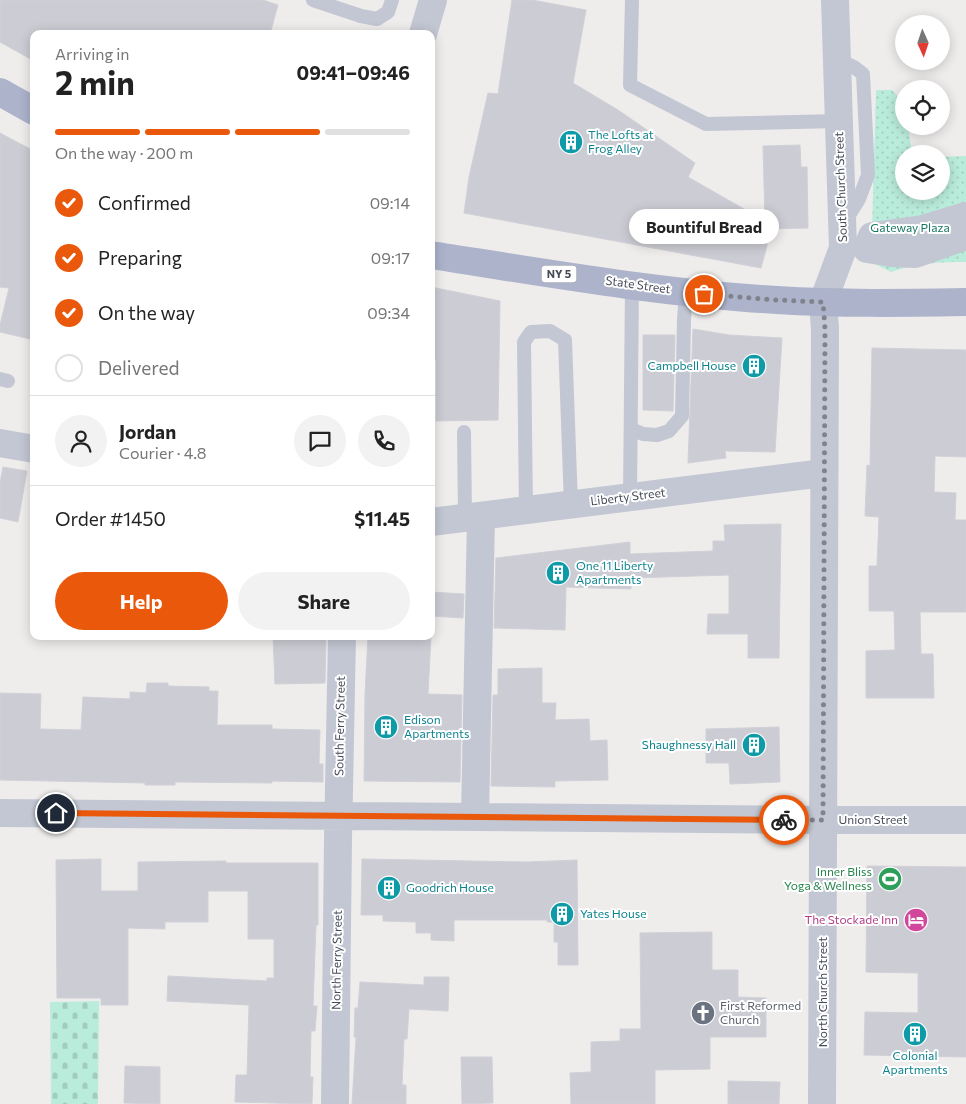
<!DOCTYPE html>
<meta charset="utf-8">
<style>
body{margin:0;font-family:Commissioner,sans-serif;background:#f2f2f2;color:#222;height:100vh;display:flex;flex-direction:column;font-size:19px;white-space:nowrap}
*{box-sizing:border-box;margin:0}
p{font-size:16px;color:#767676}
.icon{flex:none;width:28px;height:28px;fill:none;stroke:currentColor;stroke-width:2;stroke-linecap:round;stroke-linejoin:round}
.map{position:relative;flex:1;overflow:hidden}
.side{position:absolute;left:30px;top:30px;width:405px;height:610px;display:flex;flex-direction:column;background:#fff;border-radius:10px;box-shadow:0 2px 12px #0003}
.side>*{flex:none}
.needle{width:32px;rotate:177deg}
.fabs{position:absolute;left:895px;top:15px;display:grid;gap:10px}
.fabs a{display:grid;place-items:center;width:55px;height:55px;border-radius:50%;background:#fff;box-shadow:0 2px 12px #0003;font-size:25px}
.pin{position:absolute;display:grid;place-items:center;width:42px;height:42px;color:#fff;margin:-21px;border:2px solid #fff;border-radius:50%;box-shadow:0 1px 5px #0007}
.courier{position:absolute;display:grid;place-items:center;width:50px;height:50px;margin:-25px;border:4px solid #ea580c;border-radius:50%;background:#fff;color:#222;box-shadow:0 1px 6px #0007}
.bubble{position:absolute;height:35px;border-radius:18px;background:#fff;box-shadow:0 2px 12px #0003;font-size:16px;font-weight:700;line-height:35px;text-align:center}
.head em{font-style:normal;font-weight:700}
.head div{display:flex;flex-direction:column-reverse}
.head{display:flex;align-items:center;justify-content:space-between;height:85px;padding:0 25px}
h1{font-size:32px;font-weight:700;line-height:38px}
.bar{display:grid;grid-template-columns:repeat(4,1fr);gap:8px 5px;align-content:center;height:60px;padding:0 25px}
.bar i{height:6px;border-radius:4px;background:#e0e0e0}
.bar .active{background:#ea580c}
.bar p{grid-column:span 4}
.line{display:flex;align-items:center;gap:12px;padding:0 25px;border-top:1px solid #e0e0e0}
.line div{flex:1}
.round{display:grid;place-items:center;flex:none;width:52px;height:52px;border-radius:26px;background:#f2f2f2}
ol{padding:0 25px;list-style:none}
li{display:flex;align-items:center;gap:15px;height:55px}
li p{margin-inline-start:auto}
li .icon{padding:5px;border-radius:50%;background:#ea580c;color:#fff;stroke-width:4}
li:last-child{color:#767676}
li i{width:28px;height:28px;border:2px solid #e0e0e0;border-radius:50%}
.cta{display:flex;gap:10px;margin-top:auto;padding:10px 25px}
.cta a{flex:1;height:58px;border-radius:30px;background:#ea580c;color:#fff;font-size:20px;font-weight:700;line-height:58px;text-align:center}
.cta a+a{background:#f2f2f2;color:#222}
.map>svg:first-child{display:block}
.cemetery{fill:url(#cemetery-stones)}
.park{fill:url(#park-dots)}
.building{fill:#ccccd4;stroke:#d0d0d7}
.lines{fill:none;stroke-linecap:round;stroke-linejoin:round}
.lane{stroke:#c2c7d3;stroke-width:14}
.street{stroke:#c2c7d3;stroke-width:28}
.primary{stroke:#acb3cb;stroke-width:28}
.done{stroke:#80838c;stroke-width:5;stroke-dasharray:0 9}
.route{stroke:#ea580c;stroke-width:6}
.labels{text-anchor:middle;stroke-width:4;stroke-linejoin:round;paint-order:stroke}
.shield{fill:#fff;stroke:#7d808a;stroke-width:1}
.shield-label{font-size:11px;font-weight:bold;fill:#454a58}
.culture-label{font-size:12px;fill:#0d838f;stroke:#fff;text-anchor:start}
.street-label{font-size:12px;fill:#454a58;stroke:#fff}
.park-label{font-size:12px;fill:#187761;stroke:#fff}
.leisure-label{font-size:12px;fill:#27864d;stroke:#fff;text-anchor:end}
.hotel-label{font-size:12px;fill:#b23c85;stroke:#fff;text-anchor:end}
.worship-label{font-size:12px;fill:#5b616d;stroke:#fff;text-anchor:start}
</style>
<div class="map">
<svg width="966" height="1104" viewBox="0 0 966 1104">
<defs>
<pattern id="cemetery-stones" width="16" height="16" patternUnits="userSpaceOnUse" patternTransform="scale(1.25)"><rect width="16" height="16" fill="#baecdb"/><path d="M2 7V4a2 2 0 0 1 4 0v3zM10 15v-3a2 2 0 0 1 4 0v3z" fill="#a1ccbe"/></pattern>
<pattern id="park-dots" width="8" height="8" patternUnits="userSpaceOnUse" patternTransform="scale(1.25)"><rect width="8" height="8" fill="#baecdb"/><path d="M2 2h.1M6 6h.1" fill="none" stroke="#a1ccbe" stroke-width="1.8" stroke-linecap="round"/></pattern>
</defs>
<rect width="100%" height="100%" fill="#efecec"/>
<!-- cemetery -->
<path class="cemetery" d="M99,1001l-1,103h-47l-1,-102z"/>
<!-- park -->
<path class="park" d="M876,90h16l12,13v23h4l4,28h-8v37h37v-34l25,-1v106c-27,0 -50,1 -75,10l-24,-12 5,-29z"/>
<!-- building -->
<path class="building" d="M0,0h263l15,5 -8,29h-236v27l-34,-19z
M512,0h20l54,10 -13,73 45,27 77,53 -7,14 77,44 -2,-75 37,-1 1,22h6l1,61 -42,1 1,17 -6,22 -297,-55 5,-36 19,-84 10,1z
M0,133l34,18v189l-34,-8v-7l9,-37 -9,-1z
M431,287l69,14 -2,119 -62,1v-62h-5z
M693,329l36,6 53,3 -7,114 -50,-1 1,7 -38,5z
M643,335h32l-2,76 -30,-1z
M872,348l94,2v107l-31,-1 -1,36 22,1 -1,27h11v92h-46l1,42h12l1,44h-68v-47l29,-1 -1,-39h-25v-45h8l2,-49 -14,-1 2,-51 3,1z
M3,467l24,4 -9,51 -18,-4v-35z
M781,524l-2,134h-31v-24h-41l1,-20h21v-39l-98,3v11l-65,-2 -1,43 -71,-2 2,-70 134,-16v12l83,-3v-10h12l-1,-16z
M431,592l33,2 -1,24 -32,-2z
M273,636h53l-1,47 -50,1z
M368,636h63l-3,58 34,1 -2,87 -96,-1 1,-87z
M542,668v35h14l-1,17 34,-1 1,22 17,-1 1,40 -53,1v6l-64,-1 2,-91h5v-26z
M147,683h21v3l41,1v4h9l-1,34h55v4l48,1 -1,34h4v18l-51,-1v2l-97,-1v3h-30v-2l-145,-3v-87l41,1 -1,35 41,1 2,-33 47,2v-7l16,1z
M779,727l1,55 -50,2 -1,-21h-23v-34z
M101,859v32h37v-29l88,-1v2h92v62h-2l-3,81h4l-2,25h-4l-1,46h3l-1,27 -77,-2 1,-27h11l2,-70 -82,-4 1,-25 99,5v-3h7v-39h-26v-48h-40v31h-43v7l-37,-1v77h-27v-7h-44l-1,-138z
M362,859l165,3 50,-2 1,105h-20v-23h-4v-20h-7v-2h-93v21l-23,-1v-7h-15v-11l-33,-1v-6h-22z
M867,866l99,1v190l-102,-2 1,-43 53,1v-40l-52,-1z
M712,932v38h26v27l28,1v39h-56v32l-55,1v34h-84l-1,-31 21,-1v-30l29,-1v-12h21l-1,-96z
M424,977h25l-1,34 -39,-2 -2,30h-3l-2,46h4v19h-54l4,-67h-2l1,-29h3l2,-26 64,3z
M461,1057h31l1,46 -31,1z
M125,1066l35,1v37l-36,-1z
M728,1081l52,1 -1,22h-51z"/>
<g class="lines">
<!-- lane -->
<path class="lane" d="M313,0l48,16 16,3 11,-7 4,-12
M632,0l-2,85 76,39 133,-3
M837,59l17,8 9,7 5,101 -9,24 -13,21
M0,379l8,2
M631,429l12,5 14,1 12,-4 13,-15 2,-96 2,-28
M464,432l1,86
M630,497l2,-213
M526,511l-2,-169 7,-10 19,-1 15,9 6,165"/>
<!-- street -->
<path class="street" d="M423,34l10,-34
M966,216l-43,13 -51,7 -5,13 25,4 23,1 51,-18
M0,443l34,6
M431,522l393,-49
M0,813l823,7h143
M475,817l6,-300
M335,1104l3,-264 4,-204
M822,1104l3,-775 -2,-27 20,-54 -8,-248"/>
<!-- primary -->
<path class="primary" d="M0,92l34,19
M431,255c115,18 230,38 346,45 63,4 126,3 189,2"/>
</g>
<g class="lines">
<!-- done -->
<path class="done" d="M704,294l72,6 47,2 2,27 -2,491h-39"/>
<!-- route -->
<path class="route" d="M56,813l728,7"/>
</g>
<!-- icons -->
<defs>
<g id="building-disc" transform="scale(1.25)"><circle r="9.5" fill="#0f9aa8" stroke="#fff"/><path d="M-4-6H4V6H1V3H-1V6H-4ZM-2.5-4.3h1.7v1.8h-1.7ZM.8-4.3h1.7v1.8H.8ZM-2.5-1h1.7V.8h-1.7ZM.8-1h1.7V.8H.8Z" fill="#fff"/></g>
<g id="stadium-disc" transform="scale(1.25)"><circle r="9.5" fill="#2e9e5b" stroke="#fff"/><path d="M0-5a6.5 5 0 1 0 0 10a6.5 5 0 1 0 0-10ZM-3.5-1.8h7v3.6h-7Z" fill="#fff"/></g>
<g id="hotel-disc" transform="scale(1.25)"><circle r="9.5" fill="#d1479c" stroke="#fff"/><path d="M-6-4.5h1.5V1H6V5H4.5V3h-9V5H-6ZM-4 0a1.8 1.8 0 1 1 3.6 0ZM.5 0V-2.5h3Q6-2.5 6 0Z" fill="#fff"/></g>
<g id="church-disc" transform="scale(1.25)"><circle r="9.5" fill="#6b7280" stroke="#fff"/><path d="M-1.2-6h2.4v3.5h3.3v2.4h-3.3V6h-2.4V-.1h-3.3v-2.4h3.3Z" fill="#fff"/></g>
</defs>
<g fill-rule="evenodd">
<use href="#building-disc" x="571" y="142"/>
<use href="#building-disc" x="754" y="366"/>
<use href="#building-disc" x="558" y="573"/>
<use href="#building-disc" x="386" y="727"/>
<use href="#building-disc" x="754" y="745"/>
<use href="#stadium-disc" x="890" y="879"/>
<use href="#building-disc" x="389" y="888"/>
<use href="#building-disc" x="562" y="914"/>
<use href="#hotel-disc" x="916" y="920"/>
<use href="#church-disc" x="703" y="1013"/>
<use href="#building-disc" x="915" y="1034"/>
</g>
<g class="labels">
<!-- shield labels -->
<rect class="shield" x="541.5" y="265.5" width="35" height="17" rx="4"/>
<g class="shield-label">
<text x="559" y="278">NY 5</text>
</g>
<!-- culture labels -->
<g class="culture-label">
<text x="588" y="139">The Lofts at<tspan x="588" dy="14">Frog Alley</tspan></text>
<text x="736" y="370" text-anchor="end">Campbell House</text>
<text x="576" y="570">One 11 Liberty<tspan x="576" dy="14">Apartments</tspan></text>
<text x="404" y="724">Edison<tspan x="404" dy="14">Apartments</tspan></text>
<text x="736" y="749" text-anchor="end">Shaughnessy Hall</text>
<text x="406" y="892">Goodrich House</text>
<text x="580" y="918">Yates House</text>
<text x="915" y="1060" text-anchor="middle">Colonial<tspan x="915" dy="14">Apartments</tspan></text>
</g>
<!-- street labels -->
<g class="street-label">
<text transform="translate(841 187) rotate(-92)" y="4">South Church Street</text>
<text transform="translate(638 285) rotate(8)" y="4">State Street</text>
<text transform="translate(628 497) rotate(-7)" y="4">Liberty Street</text>
<text transform="translate(340 726) rotate(-89)" y="4">South Ferry Street</text>
<text x="873" y="824">Union Street</text>
<text transform="translate(337 960) rotate(-89)" y="4">North Ferry Street</text>
<text transform="translate(823 992) rotate(-90)" y="4">North Church Street</text>
</g>
<!-- park labels -->
<g class="park-label">
<text x="910" y="232">Gateway Plaza</text>
</g>
<!-- leisure labels -->
<g class="leisure-label">
<text x="872" y="876">Inner Bliss<tspan x="872" dy="14">Yoga &amp; Wellness</tspan></text>
</g>
<!-- hotel labels -->
<g class="hotel-label">
<text x="898" y="924">The Stockade Inn</text>
</g>
<!-- worship labels -->
<g class="worship-label">
<text x="720" y="1010">First Reformed<tspan x="720" dy="14">Church</tspan></text>
</g>
</g>
</svg>
<div class="fabs">
<a><svg class="needle" viewBox="-14 -14 28 28"><path d="M0-13l5 13h-10z" fill="#e53935"/><path d="M0 13l5-13h-10z" fill="#767676"/></svg></a>
<a><svg class="icon" aria-label="locate" viewBox="0 0 24 24"><circle cx="12" cy="12" r="6"/><path d="M12 2v4M12 18v4M2 12h4M18 12h4"/></svg></a>
<a><svg class="icon" aria-label="layers" viewBox="0 0 24 24"><path d="M12 4l9 5-9 5-9-5zM3 14l9 5 9-5"/></svg></a>
</div>
<div class="pin" style="left:704px;top:294px;background:#ea580c"><svg class="icon" aria-label="bag" viewBox="0 0 24 24"><path d="M5 8h14l-1 12H6zM9 8a3 3 0 0 1 6 0"/></svg></div>
<div class="pin" style="left:56px;top:813px;background:#1f2937"><svg class="icon" aria-label="home" viewBox="0 0 24 24"><path d="M3 11l9-7 9 7M6 9v11h12V9"/></svg></div>
<div class="courier" style="left:784px;top:820px"><svg class="icon" aria-label="bike" viewBox="0 0 24 24"><circle cx="6" cy="16" r="4"/><circle cx="18" cy="16" r="4"/><path d="M6 16l4-8h5l3 8M10 8l3 8H6M13 5h3"/></svg></div>
<div class="bubble" style="left:629px;top:209px;width:150px">Bountiful Bread</div>
<section class="side">
<div class="head"><div><h1>2 min</h1><p>Arriving in</p></div><em>09:41–09:46</em></div>
<div class="bar"><i class="active"></i><i class="active"></i><i class="active"></i><i></i><p>On the way · 200 m</p></div>
<ol>
<li><svg class="icon" aria-label="check" viewBox="0 0 24 24"><path d="M5 12l5 5 9-10"/></svg>Confirmed<p>09:14</p></li>
<li><svg class="icon" aria-label="check" viewBox="0 0 24 24"><path d="M5 12l5 5 9-10"/></svg>Preparing<p>09:17</p></li>
<li><svg class="icon" aria-label="check" viewBox="0 0 24 24"><path d="M5 12l5 5 9-10"/></svg>On the way<p>09:34</p></li>
<li><i></i>Delivered</li>
</ol>
<div class="line" style="height:90px"><a class="round"><svg class="icon" aria-label="person" viewBox="0 0 24 24"><circle cx="12" cy="8" r="4"/><path d="M4 21q1-7 8-7t8 7"/></svg></a><div><b>Jordan</b><p>Courier · 4.8</p></div><a class="round"><svg class="icon" aria-label="chat" viewBox="0 0 24 24"><path d="M4 5h16v11H9l-5 4z"/></svg></a><a class="round"><svg class="icon" aria-label="phone" viewBox="0 0 24 24"><path d="M5 4h4l2 5-3 2q2 4 5 5l2-3 5 2v4C11 20 4 13 5 4z"/></svg></a></div>
<div class="line" style="height:65px"><div>Order #1450</div><b>$11.45</b></div>
<div class="cta"><a>Help</a><a>Share</a></div>
</section>
</div>
